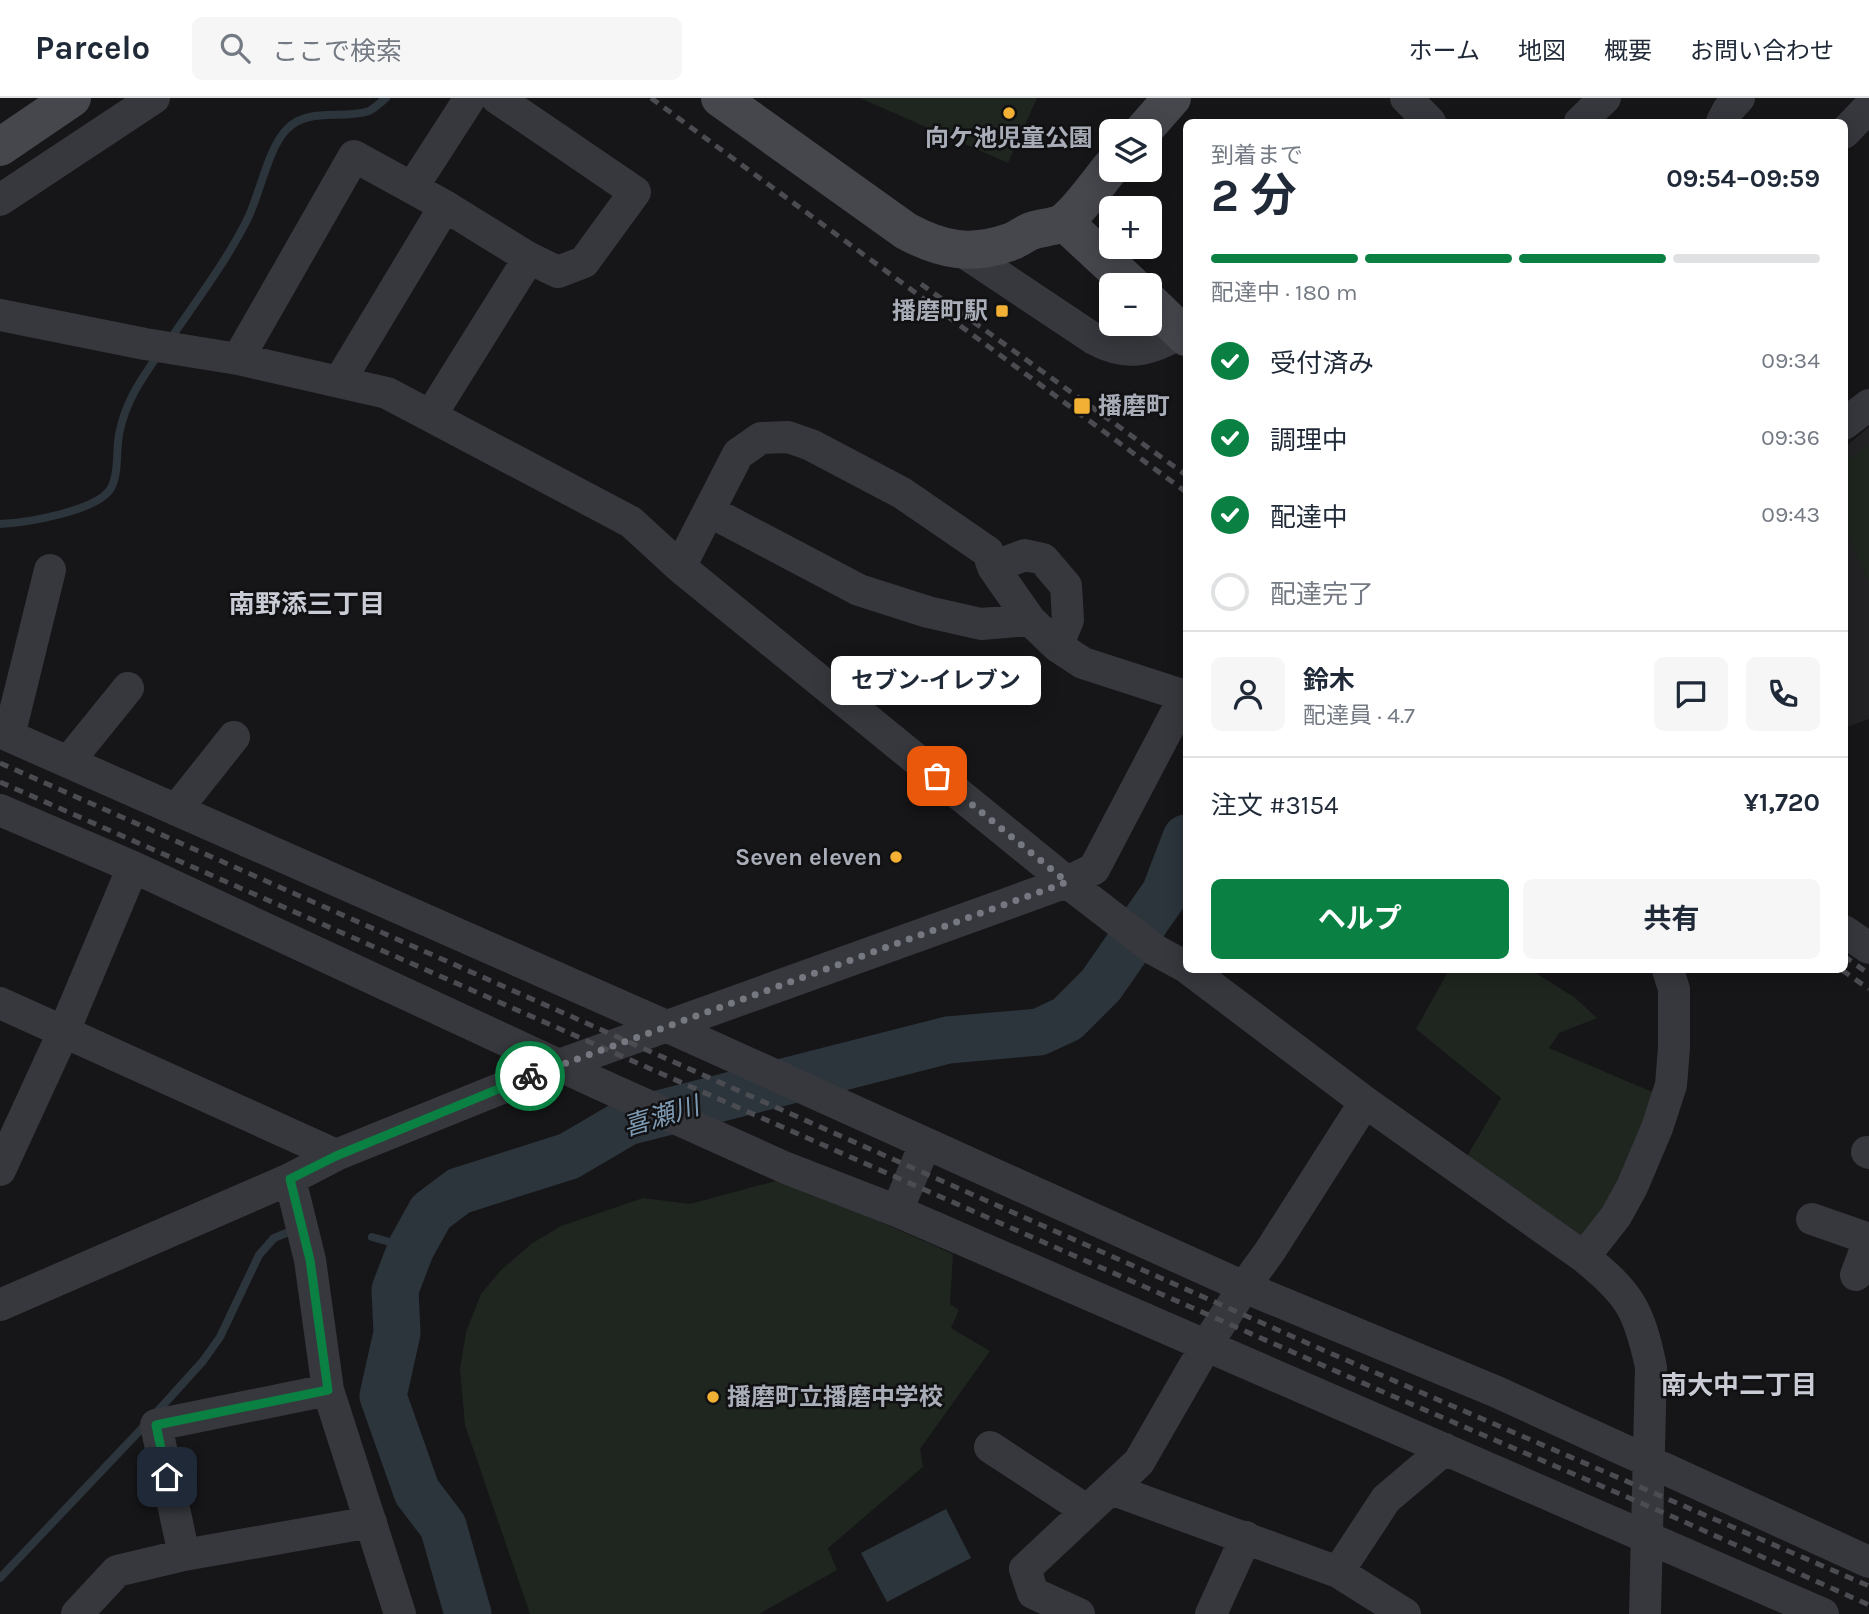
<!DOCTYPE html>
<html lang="ja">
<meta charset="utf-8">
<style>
body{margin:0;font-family:Karla,"Noto Sans JP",sans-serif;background:#f6f6f7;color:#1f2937;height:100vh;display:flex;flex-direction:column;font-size:26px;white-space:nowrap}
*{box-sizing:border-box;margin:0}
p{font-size:23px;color:#747a83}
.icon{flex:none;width:38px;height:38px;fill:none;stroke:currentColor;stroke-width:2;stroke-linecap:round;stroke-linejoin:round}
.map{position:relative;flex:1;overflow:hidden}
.drawer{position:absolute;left:1183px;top:21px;width:665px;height:854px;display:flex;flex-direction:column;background:#fff;border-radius:10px;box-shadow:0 4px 18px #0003}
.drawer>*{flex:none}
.buttons{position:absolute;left:1099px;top:21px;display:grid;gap:14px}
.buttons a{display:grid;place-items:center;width:63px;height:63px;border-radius:10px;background:#fff;box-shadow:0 4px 18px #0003;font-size:35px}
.pin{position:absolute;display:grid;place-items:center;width:60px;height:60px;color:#fff;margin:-30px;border-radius:14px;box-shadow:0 4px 10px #0006}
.courier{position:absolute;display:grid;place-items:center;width:70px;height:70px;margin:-35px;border:5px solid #0b8043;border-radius:50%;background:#fff;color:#222;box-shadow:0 2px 9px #0007}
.bubble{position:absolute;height:49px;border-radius:10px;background:#fff;box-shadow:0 4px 18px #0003;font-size:23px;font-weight:700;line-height:49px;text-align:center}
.headline em{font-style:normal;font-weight:700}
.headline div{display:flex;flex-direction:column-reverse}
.headline{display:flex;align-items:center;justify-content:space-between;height:119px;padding:0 28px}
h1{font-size:46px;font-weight:700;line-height:52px}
.bar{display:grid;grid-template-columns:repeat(4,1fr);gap:10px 7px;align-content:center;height:84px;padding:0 28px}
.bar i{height:9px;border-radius:5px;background:#e0e1e3}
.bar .on{background:#0b8043}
.bar p{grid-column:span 4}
.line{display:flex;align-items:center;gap:18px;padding:0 28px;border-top:2px solid #e0e1e3}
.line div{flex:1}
.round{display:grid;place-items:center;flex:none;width:74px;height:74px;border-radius:10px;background:#f6f6f7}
ol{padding:0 28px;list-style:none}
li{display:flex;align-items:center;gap:21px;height:77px}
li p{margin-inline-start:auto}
li .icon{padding:7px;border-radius:50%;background:#0b8043;color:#fff;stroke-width:4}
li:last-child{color:#747a83}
li i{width:38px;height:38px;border:4px solid #e0e1e3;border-radius:50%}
.cta{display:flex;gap:14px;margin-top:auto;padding:14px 28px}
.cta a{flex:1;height:80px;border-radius:10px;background:#0b8043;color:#fff;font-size:28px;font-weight:700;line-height:80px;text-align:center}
.cta a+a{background:#f6f6f7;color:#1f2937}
header{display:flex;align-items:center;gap:42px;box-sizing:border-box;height:98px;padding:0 35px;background:#fff;border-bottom:2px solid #e0e1e3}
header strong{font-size:33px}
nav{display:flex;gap:38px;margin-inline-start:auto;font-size:24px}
.search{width:490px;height:63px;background:#f6f6f7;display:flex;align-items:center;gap:18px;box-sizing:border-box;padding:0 24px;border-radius:10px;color:#747a83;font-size:26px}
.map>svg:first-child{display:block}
.built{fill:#222225}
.green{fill:#1e261f}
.water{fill:#2c353c}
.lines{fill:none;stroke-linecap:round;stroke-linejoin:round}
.stream{stroke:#2c353c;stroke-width:8}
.river{stroke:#2c353c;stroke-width:47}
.street{stroke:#37383d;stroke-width:32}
.secondary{stroke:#45474d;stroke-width:38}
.rail{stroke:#4a4c52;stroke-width:5;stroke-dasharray:9 7;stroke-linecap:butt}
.done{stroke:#757880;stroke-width:7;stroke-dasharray:0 12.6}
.route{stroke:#0b8043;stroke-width:9}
.poi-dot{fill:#f2b134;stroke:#111113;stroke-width:2.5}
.labels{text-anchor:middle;stroke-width:5;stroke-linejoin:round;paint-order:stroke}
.poi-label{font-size:24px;font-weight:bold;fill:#a8adb8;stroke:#111113;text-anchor:end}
.neighbourhood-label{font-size:26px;font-weight:bold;fill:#c9ccd4;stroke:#111113}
.water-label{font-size:26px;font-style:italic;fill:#7f9bb3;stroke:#111113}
</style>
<header>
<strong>Parcelo</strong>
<div class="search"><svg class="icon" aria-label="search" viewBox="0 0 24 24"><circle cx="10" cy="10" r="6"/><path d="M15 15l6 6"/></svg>ここで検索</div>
<nav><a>ホーム</a><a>地図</a><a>概要</a><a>お問い合わせ</a></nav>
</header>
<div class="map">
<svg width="1869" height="1516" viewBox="0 0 1869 1516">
<rect width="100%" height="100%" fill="#161618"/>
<!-- built -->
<path class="built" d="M1869,329v292l-24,9v-281z"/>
<!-- green -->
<path class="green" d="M860,0h177l-29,65z
M1869,345v140l-24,-54 -1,-66z
M1449,872h79l6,2 40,25 23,21 -38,15 -10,15 108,46 -27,79 -45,63 -11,-1 -108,-77 35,-60 -85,-69z
M783,1081l170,75 -3,50 9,6 -8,18 39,23 -70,98 3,18 -95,81 9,22 -78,44h-229l-65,-189 -5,-56 6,-37 15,-38 20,-24 30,-26 30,-18 82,-28 47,6z"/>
<!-- water -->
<path class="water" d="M946,1411l25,49 -84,44 -26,-49z"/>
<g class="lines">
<!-- stream -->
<path class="stream" d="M171,240c26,-38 54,-75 75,-116 14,-26 21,-73 41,-93 21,-22 56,-9 82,-18 6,-3 12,-9 17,-13
M0,426c25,-1 98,-13 111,-36 9,-17 4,-40 9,-58 6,-28 20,-49 36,-72
M372,1139l39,11
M156,1315l47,-52 17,-24 39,-82 15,-17 15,-6
M0,1480l147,-155"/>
<!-- river -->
<path class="river" d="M468,1516l-25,-88 -26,-34 -34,-96 14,-63 -2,-43 16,-42 20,-36 28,-21 110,-35 58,-34 321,-82 91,-8 28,-13 34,-34 64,-92 21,-55"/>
<!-- street -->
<path class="street" d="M497,0l138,94 -51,70 -26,10 -29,-14
M1406,0l24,24
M1580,24l25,-24
M1722,24l6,-12 11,-12
M1844,35l25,-26
M412,90l58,-90
M0,102l154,-102
M959,151l135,90c33,18 56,12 88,-7
M0,217l145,29 93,15 149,34 244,129 49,45 387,315 88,68 31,17
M238,261l116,-203 91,50 84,52 -98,157
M339,284l106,-176
M1844,326l25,-19
M709,413l150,79 69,22 53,12 49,-4
M680,469l58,-113 23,-16 27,-1 23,8 91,48 86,59 5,15 37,53 27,26 26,17 102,33
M993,469l32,-12 18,4 23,27 2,34 -11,26
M0,634l666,294 578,261 253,105 372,170
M9,638l41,-166
M68,664l60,-74
M0,712l133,57 462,215 191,86 111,43 926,403
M176,712l58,-73
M1844,833l25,17
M1190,872l175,132 219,155c46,37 55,53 67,110l-6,247
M0,905l336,152
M1867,1054l2,1
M0,1072l64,-139 69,-164
M290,1081l20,81 18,130 72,224
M897,1113l28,-67
M1812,1121l57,20
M1584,1159l32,-41 16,-29 25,-59 14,-43 3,-37v-59l-6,-19
M1856,1177l13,-35
M0,1207l290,-126 46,-24 223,-90 508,-183 27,-13 92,-175
M990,1349l96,63
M1111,1391l227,83 67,42
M184,1457l-28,-130 172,-35
M1338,1474l48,-73 59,-50
M77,1516l40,-43 67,-16 187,-33
M1079,1516l-46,-21 -8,-24 114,-107 68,-118 37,-57 26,-36 95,-149
M1211,1516l35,-77"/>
<!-- secondary -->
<path class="secondary" d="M720,0l186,133c35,19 65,25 104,11 7,-2 12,-7 19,-10 11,-5 27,-4 36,-11 15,-12 33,-38 46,-54
M1143,33l29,-33
M0,49l72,-49
M1064,124l68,63
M1150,204l36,35"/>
<!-- rail -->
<path class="rail" d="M651,0l535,394
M921,186l265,191
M0,665l1323,587 546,236
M0,684l1381,609 297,128 191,86
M1844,858l25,18
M1842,872l27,19"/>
</g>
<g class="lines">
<!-- done -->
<path class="done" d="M530,978l537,-194 -130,-106"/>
<!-- route -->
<path class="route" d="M167,1379l-11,-52 172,-35 -18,-130 -20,-81 46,-23 194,-80"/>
</g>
<!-- markers -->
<g class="poi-dot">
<circle cx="1009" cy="15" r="7"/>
<rect x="995" y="206" width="14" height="14" rx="3.5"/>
<rect x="1073" y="299" width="18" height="18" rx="3.5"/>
<circle cx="896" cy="759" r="7"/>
<circle cx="713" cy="1299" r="7"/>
</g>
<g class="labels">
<!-- poi labels -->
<g class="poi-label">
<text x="1009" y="48" text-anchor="middle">向ケ池児童公園</text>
<text x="988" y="221">播磨町駅</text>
<text x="1098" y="316" text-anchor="start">播磨町</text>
<text x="882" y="767">Seven eleven</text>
<text x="727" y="1307" text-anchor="start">播磨町立播磨中学校</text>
</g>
<!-- neighbourhood labels -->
<g class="neighbourhood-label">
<text x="307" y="515">南野添三丁目</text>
<text x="1739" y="1296">南大中二丁目</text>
</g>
<!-- water labels -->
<g class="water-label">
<text transform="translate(661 1018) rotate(-17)" y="9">喜瀬川</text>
</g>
</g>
</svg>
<div class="buttons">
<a><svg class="icon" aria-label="layers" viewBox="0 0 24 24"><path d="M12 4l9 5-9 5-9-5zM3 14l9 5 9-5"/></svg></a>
<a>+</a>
<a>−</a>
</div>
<div class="pin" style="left:937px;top:678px;background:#ea580c"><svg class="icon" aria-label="bag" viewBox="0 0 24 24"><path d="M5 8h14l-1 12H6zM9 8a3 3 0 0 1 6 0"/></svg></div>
<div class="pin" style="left:167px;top:1379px;background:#1f2937"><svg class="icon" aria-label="home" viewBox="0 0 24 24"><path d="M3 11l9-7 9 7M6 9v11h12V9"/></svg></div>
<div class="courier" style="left:530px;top:978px"><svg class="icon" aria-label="bike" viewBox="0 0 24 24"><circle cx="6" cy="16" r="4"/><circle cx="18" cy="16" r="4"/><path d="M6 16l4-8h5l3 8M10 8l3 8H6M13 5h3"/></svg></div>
<div class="bubble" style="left:831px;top:558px;width:210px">セブン-イレブン</div>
<section class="drawer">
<div class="headline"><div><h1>2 分</h1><p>到着まで</p></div><em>09:54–09:59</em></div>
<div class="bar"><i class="on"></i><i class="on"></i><i class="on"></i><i></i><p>配達中 · 180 m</p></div>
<ol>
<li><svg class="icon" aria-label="check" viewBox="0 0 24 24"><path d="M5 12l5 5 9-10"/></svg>受付済み<p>09:34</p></li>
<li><svg class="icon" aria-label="check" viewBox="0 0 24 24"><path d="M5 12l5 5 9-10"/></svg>調理中<p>09:36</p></li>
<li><svg class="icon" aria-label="check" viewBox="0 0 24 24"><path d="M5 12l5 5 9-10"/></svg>配達中<p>09:43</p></li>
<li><i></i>配達完了</li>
</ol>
<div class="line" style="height:126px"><a class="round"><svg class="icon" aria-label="person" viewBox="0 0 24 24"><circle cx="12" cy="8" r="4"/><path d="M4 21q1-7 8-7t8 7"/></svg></a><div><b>鈴木</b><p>配達員 · 4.7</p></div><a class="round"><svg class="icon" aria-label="chat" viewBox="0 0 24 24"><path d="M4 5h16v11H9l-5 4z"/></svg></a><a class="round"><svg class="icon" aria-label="phone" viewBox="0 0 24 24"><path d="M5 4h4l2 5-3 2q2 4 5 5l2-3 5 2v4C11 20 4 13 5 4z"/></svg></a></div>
<div class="line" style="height:91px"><div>注文 #3154</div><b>¥1,720</b></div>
<div class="cta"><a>ヘルプ</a><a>共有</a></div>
</section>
</div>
